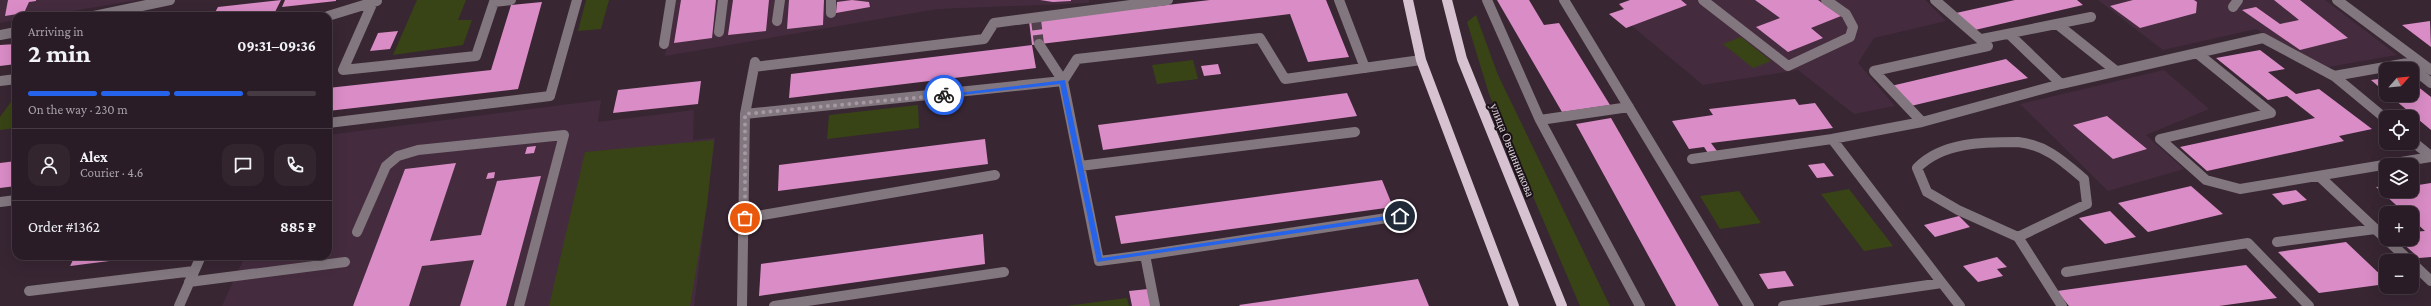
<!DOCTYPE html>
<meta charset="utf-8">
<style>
body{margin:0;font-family:"Crimson Pro",serif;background:#32252e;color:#f1f3f6;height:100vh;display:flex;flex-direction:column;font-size:15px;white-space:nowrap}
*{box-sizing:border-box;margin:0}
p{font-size:13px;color:#a5a1a7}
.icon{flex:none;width:22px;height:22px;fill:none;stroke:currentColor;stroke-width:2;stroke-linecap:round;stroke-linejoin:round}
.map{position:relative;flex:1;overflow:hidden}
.panel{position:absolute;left:12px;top:12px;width:320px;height:248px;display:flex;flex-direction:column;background:#2a1c26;border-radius:12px;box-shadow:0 4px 16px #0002,0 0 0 1px #463a43}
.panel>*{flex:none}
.needle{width:26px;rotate:63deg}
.controls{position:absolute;left:2379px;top:62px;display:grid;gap:8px}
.controls a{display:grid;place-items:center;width:40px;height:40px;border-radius:8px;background:#2a1c26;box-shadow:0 4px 16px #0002,0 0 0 1px #463a43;font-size:20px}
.pin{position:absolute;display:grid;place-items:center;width:34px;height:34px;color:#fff;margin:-17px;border:2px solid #fff;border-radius:50%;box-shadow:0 1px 4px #0007}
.courier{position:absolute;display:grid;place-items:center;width:40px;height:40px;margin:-20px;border:3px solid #2563eb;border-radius:50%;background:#fff;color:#222;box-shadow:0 1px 5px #0007}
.headline em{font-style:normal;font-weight:700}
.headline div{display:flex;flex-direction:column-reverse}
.headline{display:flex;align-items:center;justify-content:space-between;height:68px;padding:0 16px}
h1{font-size:26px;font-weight:700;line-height:30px}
.bar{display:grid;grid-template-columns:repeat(4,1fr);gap:6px 4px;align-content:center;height:48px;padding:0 16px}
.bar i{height:5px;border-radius:3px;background:#463a43}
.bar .on{background:#2563eb}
.bar p{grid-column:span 4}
.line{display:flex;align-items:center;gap:10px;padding:0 16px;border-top:1px solid #463a43}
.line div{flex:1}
.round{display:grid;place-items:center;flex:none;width:42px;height:42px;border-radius:12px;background:#32252e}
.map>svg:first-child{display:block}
.built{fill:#442c3e}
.green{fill:#384415}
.building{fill:#da8cc6}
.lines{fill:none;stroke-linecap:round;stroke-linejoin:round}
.minor-tunnel{stroke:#52404d;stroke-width:10;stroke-dasharray:10 5;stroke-linecap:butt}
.minor{stroke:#82777e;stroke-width:10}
.major{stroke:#d7c2d1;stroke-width:10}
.route{fill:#2563eb}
.done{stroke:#a698a2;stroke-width:4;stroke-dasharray:0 7.2}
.labels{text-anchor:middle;stroke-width:4;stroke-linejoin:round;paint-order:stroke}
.street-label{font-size:12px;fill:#e2d6de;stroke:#1a1218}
</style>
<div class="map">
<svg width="2431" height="306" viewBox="0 0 2431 306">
<rect width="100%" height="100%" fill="#382633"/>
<!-- built -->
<path class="built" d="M0,0h138l-96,16h-26v4l-16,3z
M675,0h414v3l-152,6 -272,47z
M1630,0h295l21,21 -72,17 -16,25 37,43 -41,8 -56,-44 -95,15 -71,-59 -6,2 -17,-14 15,-5z
M2098,0h227l72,55 -69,12 -72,-38 -93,21z
M2164,70l45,39 -63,26 38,34 -76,22 -88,-87z
M601,100l-3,22 96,-12 -1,30 22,-2 -21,168h-472l23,-50h83v-121z"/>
<!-- green -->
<path class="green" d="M417,0h49l-8,20h14l-9,25 -70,10z
M586,0h23l-8,29 -23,2z
M1476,15l22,60 112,231h-30l-91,-212 -22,-72z
M1741,37l30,24 -18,7 -30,-24z
M1193,60l5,19 -41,5 -5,-19z
M16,95v33l-16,2v-13z
M918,105l1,23 -92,11 2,-24z
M714,140l-7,65 -17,101h-141l36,-154z
M1849,189l44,57 -29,5 -43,-57z
M1739,191l22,32 -41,6 -20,-33z
M1127,298l2,8h-63z"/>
<!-- building -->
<path class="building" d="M8,0h28v1l-7,1 -5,11 -19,3z
M281,0l-8,16h-60l5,-9z
M285,0h51v1l-54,6z
M681,0h35l-4,38 -38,5z
M733,0h36l-3,31 -38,4z
M789,0h35l-1,25 -36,4z
M852,0l17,2 1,5 -34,6 1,-11z
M1040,0h31v1l-18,1z
M1210,0h116l23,57 -41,5 -18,-48 -258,31 4,23 -247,30 2,-24 241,-29 -3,-24z
M1497,0h32l15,25 15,-2 51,82 -48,7z
M1630,0h51l6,5 -61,23 -17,-14 15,-5 -5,-5z
M1755,0h63l23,16 -30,12 12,10 -35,14 -32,-25 24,-9z
M2015,0h62l6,5 -108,25 -19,-17z
M2133,0h61l3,2 -1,11 -56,15 -30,-22z
M2274,0h26l48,38 -48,12 -58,-40 14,-3 24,17 19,-4z
M542,2l-24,87 -190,22v-23l163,-18 20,-65z
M2430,21l1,26 -29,-22z
M398,31l-8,18 -20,2 8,-18z
M16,44v20l-16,2v-21z
M2260,50l25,19 -17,3 28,22 23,-5 53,40 -33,7 5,5 -137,30 -27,-24 135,-29 -28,-22 -19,4 -52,-42z
M2006,59l22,19 -117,28 -20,-20z
M1218,64l3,10 -17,2 -3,-10z
M2386,78v15l-15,-13z
M701,81l-3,23 -85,9 5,-23z
M2412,82l19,15v33l-42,-35h23z
M1347,93l10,23 -254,34 -5,-25z
M1795,99l4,6 16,-2 18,25 -122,15 6,8 -9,2 -4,-6 -15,2 -17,-28 41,-6 -4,-6z
M2107,116l40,33 -34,10 -40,-34z
M1611,118l108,188h-43l-100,-182z
M985,139l3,25 -210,27 1,-26z
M536,146l-2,7 -9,1 2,-7z
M16,161v25l-16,2v-25z
M456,163l-26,78 51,-6 16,-54 44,-5 -35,130h-46l14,-46 -52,6 -13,40h-56l52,-137z
M1824,163l10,13 -17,2 -9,-13z
M495,172l-1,6 -8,1 2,-6z
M1382,180l11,27 -272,37 -6,-28z
M2431,183v74l-12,1 -21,-19h14v-7l13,-1 -13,-12v-6h-7l-29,-26 10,-1v5h26v-5z
M2191,186l32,28 -75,18 -30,-29z
M2296,190l11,10 -24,5 -11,-11z
M2110,211l26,26 -31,7 -26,-26z
M1959,216l11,11 -35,10 -11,-12z
M983,234l2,30 -226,32 2,-32z
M2346,242l40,38v4l-67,9 -41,-41z
M75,256h66v1l-71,9z
M148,256h25v1l-27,3z
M1997,257l10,10 -10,2 6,7 -25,6 -15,-16z
M2246,265l31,33 -58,8h-150l-12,-15z
M1785,271l9,15 -26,3 -9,-15z
M1418,279l11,27h-189l-1,-1z
M1148,289l3,17h-19l-3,-15z"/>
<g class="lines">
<!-- minor-tunnel -->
<path class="minor-tunnel" d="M1036,20l3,24"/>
<!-- minor -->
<path class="minor" d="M831,0v13
M1339,0l26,68
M1487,0l53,120 100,186
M1564,0l185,306
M1703,0l85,66 62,-29 3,-10 -7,-13 -20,-14
M2337,0l94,70
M373,2l-30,68 133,-14 18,-54 17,-2
M2233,7l5,-7
M94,16l76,-16
M328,16l49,-15
M777,21l3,-21
M2057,24l59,47
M719,32l4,-32
M2009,34l52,50
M0,35l16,-3
M1982,39l109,-22
M664,44l7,-44
M1039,44l24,37 36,180 46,-6 10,51
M2197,53l74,60 -111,26 46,41 34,9 191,-32
M2407,64l24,19
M754,67l230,-28 10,-16 174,-23
M2334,76l52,43
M0,81l16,-2
M745,114l318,-33 14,-22 183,-21 25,41 136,-19
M1540,120l89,-13
M1922,122l-48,-51 114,-25 -53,-46
M328,123l222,-27 27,-96
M1832,139l110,144
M2412,141l19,15
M2018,142c28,3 45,19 66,37l3,25 -69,33 -60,-27 -31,-18 -10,-24c25,-26 66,-26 101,-26z
M1692,159l140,-20 90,-17 139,-38 202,-46 71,38 85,-15
M1080,166l275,-34
M2319,176l67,63
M0,202l16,-2
M745,218l250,-43
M357,232l29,-66 12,-10 20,-6 146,-15 -45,171
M2018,237l44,69
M2386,239l24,22
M2277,242l98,-13
M1145,255l255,-39
M2412,263l19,18
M2066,272l182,-29 61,63
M189,282l156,-20
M29,291l165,-20
M179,306l22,-50
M742,306l3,-192 10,-52
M774,306l230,-34
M1783,306l159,-23 18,23"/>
<!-- major -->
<path class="major" d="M1408,0l13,60 93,246
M1447,0l15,59 100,247"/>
</g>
<!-- route -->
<path class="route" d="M1065,80l37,178 298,-44 3,2 -3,2 -303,44 -37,-178 -116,13 -3,-2z"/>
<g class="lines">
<!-- done -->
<path class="done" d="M745,218v-104l199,-19"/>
</g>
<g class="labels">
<!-- street labels -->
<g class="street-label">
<text transform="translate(1512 150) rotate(68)" y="4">улица Овчинникова</text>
</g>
</g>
</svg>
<div class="controls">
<a><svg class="needle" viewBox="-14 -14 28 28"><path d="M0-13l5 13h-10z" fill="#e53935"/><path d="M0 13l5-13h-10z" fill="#a5a1a7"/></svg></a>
<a><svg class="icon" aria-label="locate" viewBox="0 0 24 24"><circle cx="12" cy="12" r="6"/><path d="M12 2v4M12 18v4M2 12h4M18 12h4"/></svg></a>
<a><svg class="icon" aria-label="layers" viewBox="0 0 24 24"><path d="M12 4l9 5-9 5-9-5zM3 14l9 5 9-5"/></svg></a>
<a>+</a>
<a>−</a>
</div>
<div class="pin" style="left:745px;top:218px;background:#ea580c"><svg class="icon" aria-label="bag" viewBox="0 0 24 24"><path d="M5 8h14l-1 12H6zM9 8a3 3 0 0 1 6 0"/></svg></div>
<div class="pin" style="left:1400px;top:216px;background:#1f2937"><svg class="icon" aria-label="home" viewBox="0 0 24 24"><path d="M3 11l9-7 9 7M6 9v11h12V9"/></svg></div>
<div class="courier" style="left:944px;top:95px"><svg class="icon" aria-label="bike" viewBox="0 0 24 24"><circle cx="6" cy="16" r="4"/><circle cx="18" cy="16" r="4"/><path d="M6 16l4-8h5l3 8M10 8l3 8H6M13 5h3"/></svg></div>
<section class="panel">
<div class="headline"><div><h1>2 min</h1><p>Arriving in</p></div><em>09:31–09:36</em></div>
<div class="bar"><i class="on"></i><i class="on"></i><i class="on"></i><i></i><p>On the way · 230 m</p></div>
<div class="line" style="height:72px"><a class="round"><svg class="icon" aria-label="person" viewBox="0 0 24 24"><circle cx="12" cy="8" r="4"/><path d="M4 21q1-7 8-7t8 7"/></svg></a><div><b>Alex</b><p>Courier · 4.6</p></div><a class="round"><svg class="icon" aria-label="chat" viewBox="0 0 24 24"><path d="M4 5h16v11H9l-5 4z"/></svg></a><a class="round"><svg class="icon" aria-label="phone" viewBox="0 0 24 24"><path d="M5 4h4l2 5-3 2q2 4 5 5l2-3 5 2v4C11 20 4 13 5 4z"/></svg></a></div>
<div class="line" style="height:52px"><div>Order #1362</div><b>885 ₽</b></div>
</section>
</div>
